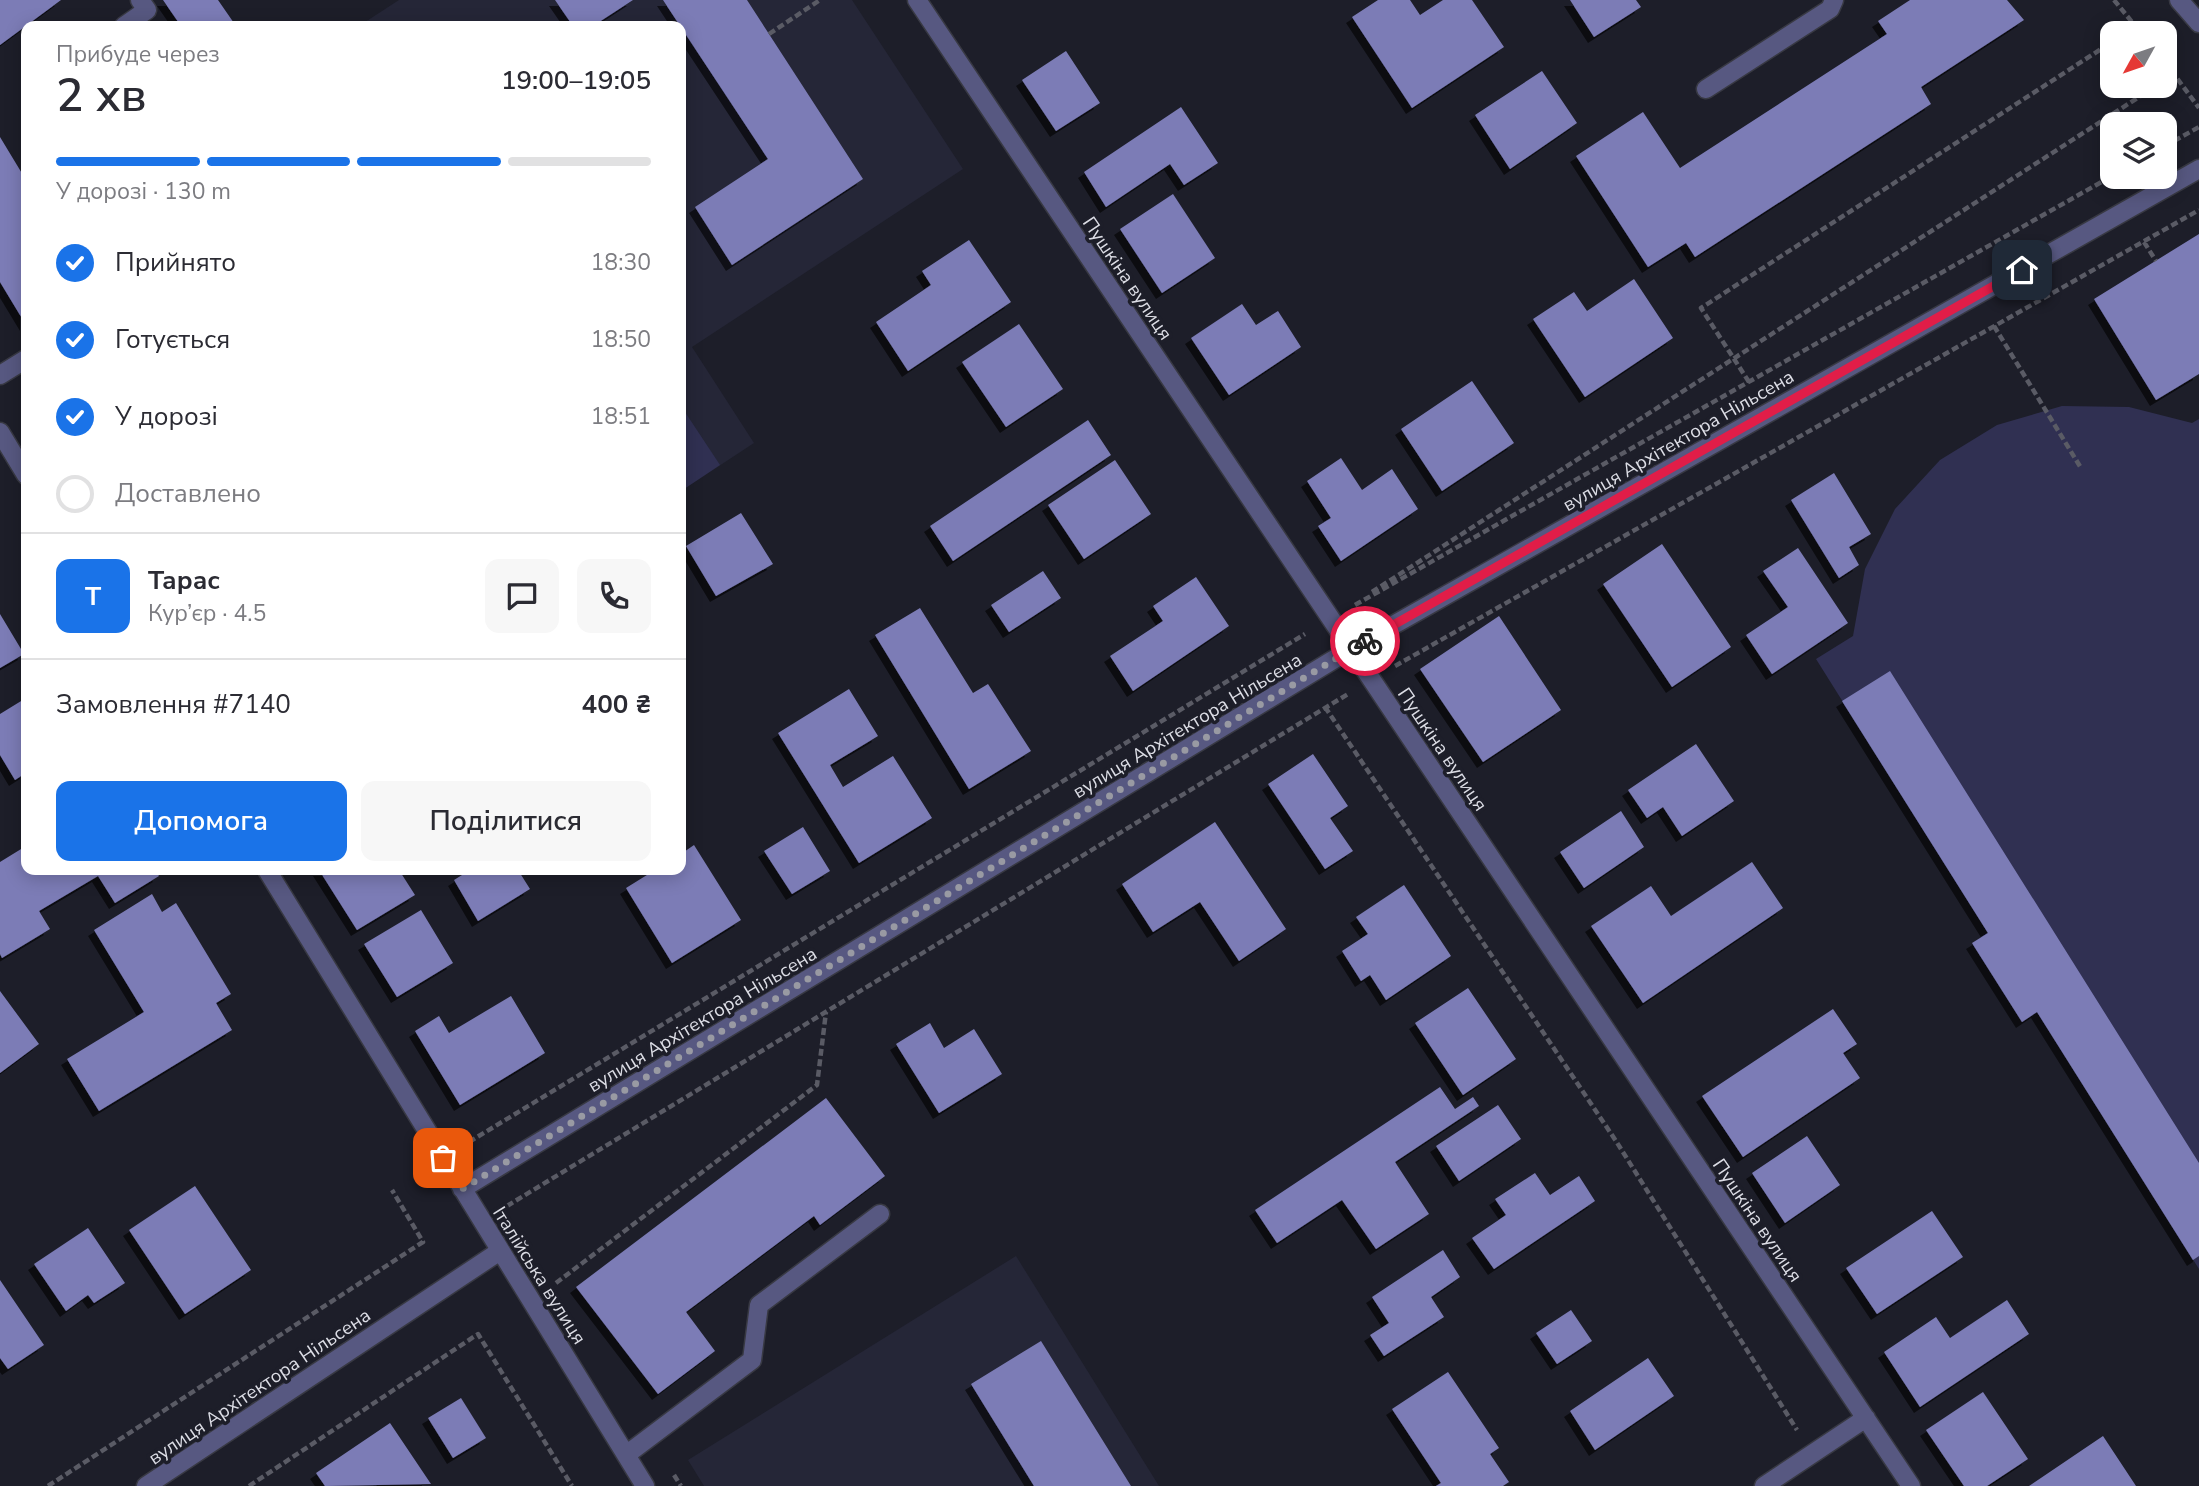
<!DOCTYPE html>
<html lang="uk">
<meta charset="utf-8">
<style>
body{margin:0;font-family:"Nunito Sans",sans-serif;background:#f7f7f7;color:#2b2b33;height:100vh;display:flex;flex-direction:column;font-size:26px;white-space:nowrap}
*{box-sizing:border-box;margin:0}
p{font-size:23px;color:#7c7c81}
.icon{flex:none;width:38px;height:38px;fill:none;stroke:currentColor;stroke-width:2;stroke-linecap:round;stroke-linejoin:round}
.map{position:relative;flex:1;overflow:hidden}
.sheet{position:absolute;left:21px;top:21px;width:665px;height:854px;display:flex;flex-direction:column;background:#fff;border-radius:14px;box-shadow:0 4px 18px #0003}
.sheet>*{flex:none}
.needle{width:46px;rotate:230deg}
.fabs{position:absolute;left:2100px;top:21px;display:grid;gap:14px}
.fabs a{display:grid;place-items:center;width:77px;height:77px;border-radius:14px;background:#fff;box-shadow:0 4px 18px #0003;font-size:35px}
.pin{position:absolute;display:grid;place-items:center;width:60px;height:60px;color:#fff;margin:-30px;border-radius:14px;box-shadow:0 4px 10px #0006}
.courier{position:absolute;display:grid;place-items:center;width:70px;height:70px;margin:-35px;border:5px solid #e11d48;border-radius:50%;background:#fff;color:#222;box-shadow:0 2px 9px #0007}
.headline em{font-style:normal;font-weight:600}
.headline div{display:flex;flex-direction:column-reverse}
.headline{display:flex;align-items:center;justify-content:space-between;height:119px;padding:0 35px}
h1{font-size:46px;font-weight:600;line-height:52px}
.bar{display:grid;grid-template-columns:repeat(4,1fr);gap:10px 7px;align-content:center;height:84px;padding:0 35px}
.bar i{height:9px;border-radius:5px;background:#e1e1e2}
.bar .active{background:#1a73e8}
.bar p{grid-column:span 4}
.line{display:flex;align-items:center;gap:18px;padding:0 35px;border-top:2px solid #e1e1e2}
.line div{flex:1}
.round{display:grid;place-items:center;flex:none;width:74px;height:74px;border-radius:14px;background:#f7f7f7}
ol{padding:0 35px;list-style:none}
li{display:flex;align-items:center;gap:21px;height:77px}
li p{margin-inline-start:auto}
li .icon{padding:7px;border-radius:50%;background:#1a73e8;color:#fff;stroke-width:4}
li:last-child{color:#7c7c81}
li i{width:38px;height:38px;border:4px solid #e1e1e2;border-radius:50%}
.primary-button{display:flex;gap:14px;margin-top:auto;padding:14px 35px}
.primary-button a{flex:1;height:80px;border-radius:14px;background:#1a73e8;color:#fff;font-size:28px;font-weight:600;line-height:80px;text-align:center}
.primary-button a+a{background:#f7f7f7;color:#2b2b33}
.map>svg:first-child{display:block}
.built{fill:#252637}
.green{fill:#303052}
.building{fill:#7c7cb6;filter:url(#shadow)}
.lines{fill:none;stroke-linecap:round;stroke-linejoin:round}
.minor-casing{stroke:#383943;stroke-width:21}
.path{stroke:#5a5b65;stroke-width:4.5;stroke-dasharray:7 3.5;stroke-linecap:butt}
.minor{stroke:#575881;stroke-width:18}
.done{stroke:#999aa3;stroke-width:7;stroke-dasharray:0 12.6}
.route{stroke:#e11d48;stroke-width:9}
.labels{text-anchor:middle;stroke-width:7;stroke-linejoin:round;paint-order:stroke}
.street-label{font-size:19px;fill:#dcdde5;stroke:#1d1e29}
</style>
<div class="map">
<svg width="2199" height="1486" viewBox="0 0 2199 1486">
<defs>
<filter id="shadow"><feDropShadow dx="-6" dy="6" stdDeviation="0" flood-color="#0009"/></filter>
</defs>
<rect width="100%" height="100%" fill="#1d1e29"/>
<!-- built -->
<path class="built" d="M399,0h453l111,169 -271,178 62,96 -73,48v-465h-322z
M1016,1256l143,230h-455l-16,-26z"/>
<!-- green -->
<path class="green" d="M681,406l39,59 -39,26z
M2062,406l67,1 63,16 7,-4v850l-383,-610 37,-23 12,-67 30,-60 45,-49 57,-35z"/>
<!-- building -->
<path class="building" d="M0,0h61l-61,45z
M163,0h55l18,26h-55z
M555,0h78l-40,26h-20z
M663,0h84l116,179 -131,86 -37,-58 73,-48z
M1378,0h32l10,15 23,-15h29l32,47 -92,61 -60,-91z
M1570,0h66l5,7 -47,30z
M1910,0h97l17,20 -103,67 10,17 -236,153 -9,-14 -38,24 -72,-111 67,-44 37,56 207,-134 -9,-13z
M1066,51l34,52 -44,28 -34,-51z
M1542,71l35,52 -67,46 -35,-54z
M1181,107l37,56 -34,22 -14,-21 -64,43 -22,-35z
M0,137l26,43v145l-26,-43z
M1173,194l42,64 -53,35 -42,-64z
M2199,234v140l-43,26 -62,-101z
M969,240l42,62 -103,69 -32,-49 55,-37 -9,-14z
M1634,279l39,59 -88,59 -52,-78 41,-27 13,19z
M1242,304l14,21 22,-14 23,36 -72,48 -38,-57z
M1019,324l44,65 -57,38 -44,-65z
M1472,381l42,62 -72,48 -41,-62z
M1088,420l23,35 -158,106 -23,-35z
M1341,458l21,32 30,-21 26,40 -77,52 -23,-35 13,-8 -24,-37z
M1115,460l36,54 -67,45 -36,-54z
M1834,473l37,61 -22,13 10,18 -20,13 -48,-78z
M741,513l32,51 -57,32 -30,-50z
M1662,544l69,103 -59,40 -69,-103z
M1798,548l50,75 -76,51 -26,-39 42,-28 -25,-36z
M1043,571l18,27 -52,34 -18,-27z
M1196,577l33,49 -96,65 -23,-35 53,-35 -10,-15z
M920,608l53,85 15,-9 43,67 -62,38 -94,-154z
M0,614l24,40 -24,14z
M1499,616l62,94 -78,52 -63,-93z
M1890,671l309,492v93l-6,4 -156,-248 -15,10 -50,-79 16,-10 -146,-232z
M849,689l29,47 -48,29 13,22 50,-31 39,62 -73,45 -81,-130z
M26,698v75l-11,7 -15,-25v-41z
M1696,744l38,57 -52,35 -19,-29 -16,11 -19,-28z
M1313,754l35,52 -18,12 23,33 -28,18 -57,-85z
M1621,811l23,36 -60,41 -24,-36z
M1215,822l71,107 -47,32 -39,-59 -47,30 -31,-48z
M803,827l27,44 -38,23 -28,-43z
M694,845l47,75 -69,43 -46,-75 29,-18h26v-16z
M26,846v24h129l4,6 -44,27 -17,-27 -59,35 11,18 -48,29 -2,-4v-92z
M1752,862l31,46 -140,95 -52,-77 60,-40 20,30z
M319,870h80l16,25 -58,35z
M470,870h48l12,19 -52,32 -24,-41z
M1404,885l47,71 -65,44 -16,-25 -9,6 -19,-30 26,-17 -12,-17z
M152,894l10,18 14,-9 55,91 -15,9 16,27 -133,81 -32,-52 77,-47 -50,-82z
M421,910l32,53 -56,34 -33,-53z
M1468,988l48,71 -53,36 -48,-72z
M0,991l39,53 -39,29z
M511,996l34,57 -85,52 -45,-74 24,-15 10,17z
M1833,1009l24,35 -14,9 17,25 -117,79 -41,-61z
M930,1023l14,25 30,-19 28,45 -63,39 -43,-69z
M1440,1087l15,22 18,-12 6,9 -84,56 34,52 -53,35 -34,-49 -65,43 -22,-33z
M826,1098l59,78 -65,49 -6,-9 -128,96 29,39 -57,43 -82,-107z
M1498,1105l23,34 -62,42 -23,-35z
M1807,1136l33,49 -55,38 -33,-50z
M1535,1173l15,22 29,-19 16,25 -101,68 -22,-31 34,-23 -11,-16z
M195,1186l56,84 -66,44 -56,-84z
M1932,1211l31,46 -86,57 -31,-46z
M88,1228l37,55 -31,20 -6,-8 -22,16 -32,-47z
M1443,1250l17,27 -29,20 13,20 -60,39 -14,-21 19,-12 -17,-26z
M0,1280l44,65 -36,24 -8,-11z
M2007,1300l22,34 -109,73 -36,-55 52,-35 14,21z
M1571,1310l21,31 -35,23 -21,-31z
M1041,1341l90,145h-97l-63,-102z
M1648,1358l26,38 -79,54 -25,-39z
M1448,1372l51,76 -9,6 19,28 -6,4h-67l5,-3 -49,-74z
M1983,1392l45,67 -41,27h-23l-38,-56z
M461,1398l25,40 -33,20 -25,-40z
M390,1423l41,61 -106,2 -9,-13z
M2103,1436l33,50h-107z"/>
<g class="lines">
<!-- minor casing -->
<g class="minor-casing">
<path id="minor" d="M917,0l994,1486
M2179,0l20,23
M124,26l23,-16 -7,-10
M1706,89l124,-80 4,-9
M0,375l26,-16
M0,432l26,43
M267,870l378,616
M462,1189l889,-540 848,-480
M626,1455l126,-95 7,-55 121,-91
M146,1486l354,-235
M1764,1486l102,-68"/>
</g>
<!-- path -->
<path class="path" d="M2114,0l27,33
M2126,33l10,-6
M769,34l51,-34
M2165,62l34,46
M2165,80l9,-6
M2165,146l34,-19
M2144,242l12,19
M1994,326l87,142
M1749,382l-48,-74 411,-266
M1372,592l784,-506
M1355,605l757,-429
M1395,666l804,-456
M1325,707l291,434 181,289
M469,1142l836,-508
M507,1206l841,-512
M556,1283l261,-198 9,-73
M674,1475l7,11
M48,1486l375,-244 -31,-52
M249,1486l229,-152 94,152"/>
<!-- minor -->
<use href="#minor" class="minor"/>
</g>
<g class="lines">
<!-- done -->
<path class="done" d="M443,1158l19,31 903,-548"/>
<!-- route -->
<path class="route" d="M1365,641l657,-371"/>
</g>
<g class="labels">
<!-- street labels -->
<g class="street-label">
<text transform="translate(1128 278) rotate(56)" y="7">Пушкіна вулиця</text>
<text transform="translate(1678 440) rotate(-30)" y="7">вулиця Архітектора Нільсена</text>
<text transform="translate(1187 725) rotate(-31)" y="7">вулиця Архітектора Нільсена</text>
<text transform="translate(1443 749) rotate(56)" y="7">Пушкіна вулиця</text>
<text transform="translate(702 1019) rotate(-31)" y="7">вулиця Архітектора Нільсена</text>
<text transform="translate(1758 1220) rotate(56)" y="7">Пушкіна вулиця</text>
<text transform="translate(540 1275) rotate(58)" y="7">Італійська вулиця</text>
<text transform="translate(259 1386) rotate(-34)" y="7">вулиця Архітектора Нільсена</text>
</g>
</g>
</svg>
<div class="fabs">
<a><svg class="needle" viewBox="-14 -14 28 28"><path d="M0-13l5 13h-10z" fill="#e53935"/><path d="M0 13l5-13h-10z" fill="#7c7c81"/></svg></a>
<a><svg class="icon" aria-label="layers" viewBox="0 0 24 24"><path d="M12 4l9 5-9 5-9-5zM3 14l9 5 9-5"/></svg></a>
</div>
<div class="pin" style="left:443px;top:1158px;background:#ea580c"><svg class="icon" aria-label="bag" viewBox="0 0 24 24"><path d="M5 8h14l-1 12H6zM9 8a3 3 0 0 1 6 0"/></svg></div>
<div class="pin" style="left:2022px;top:270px;background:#1f2937"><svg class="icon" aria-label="home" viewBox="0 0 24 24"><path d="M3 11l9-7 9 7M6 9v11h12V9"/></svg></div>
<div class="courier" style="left:1365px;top:641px"><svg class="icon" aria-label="bike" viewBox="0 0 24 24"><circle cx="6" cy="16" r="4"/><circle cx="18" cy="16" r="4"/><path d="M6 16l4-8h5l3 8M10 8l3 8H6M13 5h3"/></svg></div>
<section class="sheet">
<div class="headline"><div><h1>2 хв</h1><p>Прибуде через</p></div><em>19:00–19:05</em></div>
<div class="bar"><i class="active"></i><i class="active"></i><i class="active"></i><i></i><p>У дорозі · 130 m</p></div>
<ol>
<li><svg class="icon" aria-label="check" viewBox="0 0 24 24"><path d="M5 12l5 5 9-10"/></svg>Прийнято<p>18:30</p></li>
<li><svg class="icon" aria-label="check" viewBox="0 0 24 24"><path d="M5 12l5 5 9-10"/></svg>Готується<p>18:50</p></li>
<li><svg class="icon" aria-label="check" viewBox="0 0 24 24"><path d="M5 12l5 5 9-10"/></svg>У дорозі<p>18:51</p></li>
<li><i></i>Доставлено</li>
</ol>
<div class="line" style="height:126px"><b class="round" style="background:#1a73e8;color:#fff">Т</b><div><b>Тарас</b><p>Кур’єр · 4.5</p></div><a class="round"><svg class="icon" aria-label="chat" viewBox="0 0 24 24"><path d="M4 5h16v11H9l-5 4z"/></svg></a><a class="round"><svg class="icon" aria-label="phone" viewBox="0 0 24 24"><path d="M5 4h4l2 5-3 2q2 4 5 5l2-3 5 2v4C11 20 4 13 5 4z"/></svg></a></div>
<div class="line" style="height:91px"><div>Замовлення #7140</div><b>400 ₴</b></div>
<div class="primary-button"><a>Допомога</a><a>Поділитися</a></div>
</section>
</div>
